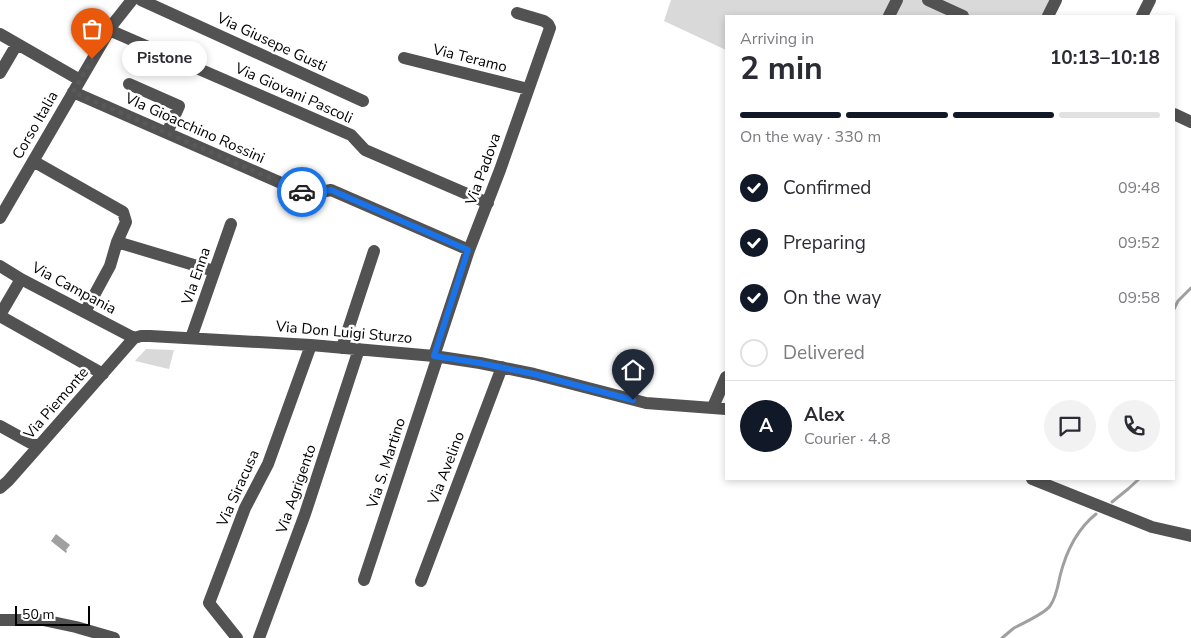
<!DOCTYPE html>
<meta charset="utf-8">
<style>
body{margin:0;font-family:"Nunito Sans",sans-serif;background:#f2f2f3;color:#2b2b33;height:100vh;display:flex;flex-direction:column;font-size:19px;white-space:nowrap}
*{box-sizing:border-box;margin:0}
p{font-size:16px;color:#7c7c81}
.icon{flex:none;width:28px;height:28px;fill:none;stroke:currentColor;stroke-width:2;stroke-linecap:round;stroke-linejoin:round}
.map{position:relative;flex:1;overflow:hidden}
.drawer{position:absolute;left:725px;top:15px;width:450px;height:465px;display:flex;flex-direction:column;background:#fff;border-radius:0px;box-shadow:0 2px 8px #0003}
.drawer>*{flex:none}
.scale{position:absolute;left:15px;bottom:12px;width:75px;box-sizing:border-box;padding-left:5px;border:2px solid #000;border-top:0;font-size:14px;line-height:18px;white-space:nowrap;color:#000;-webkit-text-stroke:4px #fff;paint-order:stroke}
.pin{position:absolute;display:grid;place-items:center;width:42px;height:42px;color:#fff;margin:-51px -21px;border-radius:50% 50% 50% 0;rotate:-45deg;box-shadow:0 0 5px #0007}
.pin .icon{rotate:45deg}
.courier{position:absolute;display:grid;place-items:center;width:50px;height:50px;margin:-25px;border:4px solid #1a73e8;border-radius:50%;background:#fff;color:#222;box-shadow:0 1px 6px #0007}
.bubble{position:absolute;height:35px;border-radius:18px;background:#fff;box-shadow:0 2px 8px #0003;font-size:16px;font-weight:700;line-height:35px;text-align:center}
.summary em{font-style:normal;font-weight:700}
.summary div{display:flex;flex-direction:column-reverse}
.summary{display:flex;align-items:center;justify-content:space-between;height:85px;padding:0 15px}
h1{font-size:32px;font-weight:700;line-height:38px}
.bar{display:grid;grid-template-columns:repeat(4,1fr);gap:8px 5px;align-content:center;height:60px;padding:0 15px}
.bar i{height:6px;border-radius:4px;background:#e1e1e2}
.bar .selected{background:#111827}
.bar p{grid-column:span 4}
.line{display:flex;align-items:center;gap:12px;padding:0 15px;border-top:1px solid #e1e1e2}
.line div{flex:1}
.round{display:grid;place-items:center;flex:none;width:52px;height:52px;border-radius:26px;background:#f2f2f3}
ol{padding:0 15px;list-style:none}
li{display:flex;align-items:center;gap:15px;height:55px}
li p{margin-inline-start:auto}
li .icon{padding:5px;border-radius:50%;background:#111827;color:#fff;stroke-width:4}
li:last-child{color:#7c7c81}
li i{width:28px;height:28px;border:2px solid #e1e1e2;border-radius:50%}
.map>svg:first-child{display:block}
.green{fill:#d9d9d9}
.water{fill:#a0a0a0}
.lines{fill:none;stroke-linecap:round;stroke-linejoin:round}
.stream{stroke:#a0a0a0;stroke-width:3}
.minor{stroke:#525252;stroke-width:12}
.done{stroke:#595959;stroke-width:5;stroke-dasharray:0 9}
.route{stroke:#1a73e8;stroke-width:6}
.labels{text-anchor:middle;stroke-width:5;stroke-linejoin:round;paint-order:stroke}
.street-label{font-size:15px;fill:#000;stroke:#fff}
</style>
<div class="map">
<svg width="1191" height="638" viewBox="0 0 1191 638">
<rect width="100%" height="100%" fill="#fff"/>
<!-- green -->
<path class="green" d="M671,0h385l-8,16h-322v34l-62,-29z
M146,349l28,1 -5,19 -34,-8z"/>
<!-- water -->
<path class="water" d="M56,534l14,11 -4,5 1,1 -1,2 -15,-12z"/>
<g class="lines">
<!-- stream -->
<path class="stream" d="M1174,309l4,-8 13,-13
M1112,502l16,-13 11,-10
M1002,638c4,-3 8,-7 12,-10 9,-5 30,-14 36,-22 6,-8 8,-20 10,-30 6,-24 16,-46 36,-62"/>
<!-- minor -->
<path class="minor" d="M141,0l222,101
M928,0l35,16
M889,16l8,-16
M1048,16l8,-16
M1142,16l8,-16
M109,30l242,105 14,15 123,53
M0,34l80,46
M404,58l124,31
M0,73l17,-29
M129,84l50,22 -12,27
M73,92l238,104 4,-3 16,-3 138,60
M1174,114l17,8
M33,161l90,51 3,10 -9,20 -7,24 -25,46
M0,218l113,-194 19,-24
M117,242l97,29
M0,266l21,13 113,59
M0,315l21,-36
M0,316l103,58
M134,338l7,-2h9l161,9 123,11 46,7 54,11 112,29 80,6
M191,338l40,-114
M342,348l32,-97
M434,356l35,-106 31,-80 50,-142 -2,-4 -4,-3 -27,-8
M713,407l13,-30
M0,426l38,21
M1032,479l120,48 39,9
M0,488l8,-7 30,-34 96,-109
M364,580l74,-224
M421,581l81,-214
M0,620h43l33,7 38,11
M237,638l-28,-35 36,-95 23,-44 43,-119
M259,638l46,-124 54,-165"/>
</g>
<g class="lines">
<!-- done -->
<path class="done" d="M92,59l-19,33 229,100"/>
<!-- route -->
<path class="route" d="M302,192l9,4 4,-3 16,-3 137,60 -34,106 46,7 54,11 99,26"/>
</g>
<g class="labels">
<!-- street labels -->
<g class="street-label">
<text transform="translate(272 42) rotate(25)" y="5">Via Giusepe Gusti</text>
<text transform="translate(470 58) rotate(14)" y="5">Via Teramo</text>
<text transform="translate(294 93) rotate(24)" y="5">Via Giovani Pascoli</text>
<text transform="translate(35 125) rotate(-60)" y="5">Corso Italia</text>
<text transform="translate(195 128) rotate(24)" y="5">VIa Gioacchino Rossini</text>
<text transform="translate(483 169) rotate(-70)" y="5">Via Padova</text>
<text transform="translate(196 276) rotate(-71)" y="5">VIa Enna</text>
<text transform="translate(74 288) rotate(28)" y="5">Via Campania</text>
<text transform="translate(344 332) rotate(5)" y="5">Via Don Luigi Sturzo</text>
<text transform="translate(56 403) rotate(-49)" y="5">Via Piemonte</text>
<text transform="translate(386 463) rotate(-72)" y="5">Via S. Martino</text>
<text transform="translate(446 468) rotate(-69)" y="5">Via Avelino</text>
<text transform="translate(238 488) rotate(-66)" y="5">Via Siracusa</text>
<text transform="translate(296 489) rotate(-71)" y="5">Via Agrigento</text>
</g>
</g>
</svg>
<div class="scale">50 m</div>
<div class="pin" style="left:92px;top:59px;background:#ea580c"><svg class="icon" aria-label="bag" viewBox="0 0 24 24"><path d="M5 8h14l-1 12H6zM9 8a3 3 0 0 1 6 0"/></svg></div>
<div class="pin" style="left:633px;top:400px;background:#1f2937"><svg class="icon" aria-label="home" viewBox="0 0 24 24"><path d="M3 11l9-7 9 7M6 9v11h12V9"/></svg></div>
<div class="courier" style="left:302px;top:192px"><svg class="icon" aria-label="car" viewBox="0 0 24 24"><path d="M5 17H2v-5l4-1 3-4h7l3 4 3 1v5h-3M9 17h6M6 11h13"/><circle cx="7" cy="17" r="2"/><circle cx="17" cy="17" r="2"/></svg></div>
<div class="bubble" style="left:122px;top:41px;width:85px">Pistone</div>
<section class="drawer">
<div class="summary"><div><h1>2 min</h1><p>Arriving in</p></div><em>10:13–10:18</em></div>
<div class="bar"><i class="selected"></i><i class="selected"></i><i class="selected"></i><i></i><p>On the way · 330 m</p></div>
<ol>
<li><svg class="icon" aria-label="check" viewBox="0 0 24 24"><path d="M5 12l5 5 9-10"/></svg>Confirmed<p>09:48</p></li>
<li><svg class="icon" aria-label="check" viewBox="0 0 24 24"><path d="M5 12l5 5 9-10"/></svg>Preparing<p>09:52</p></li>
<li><svg class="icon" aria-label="check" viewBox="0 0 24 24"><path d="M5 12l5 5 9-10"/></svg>On the way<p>09:58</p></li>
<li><i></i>Delivered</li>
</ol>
<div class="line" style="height:90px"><b class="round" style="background:#111827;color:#fff">A</b><div><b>Alex</b><p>Courier · 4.8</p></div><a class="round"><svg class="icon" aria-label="chat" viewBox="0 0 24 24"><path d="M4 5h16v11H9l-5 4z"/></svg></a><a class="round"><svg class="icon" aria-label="phone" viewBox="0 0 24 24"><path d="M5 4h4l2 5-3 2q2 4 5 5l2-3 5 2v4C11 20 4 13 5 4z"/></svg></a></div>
</section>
</div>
